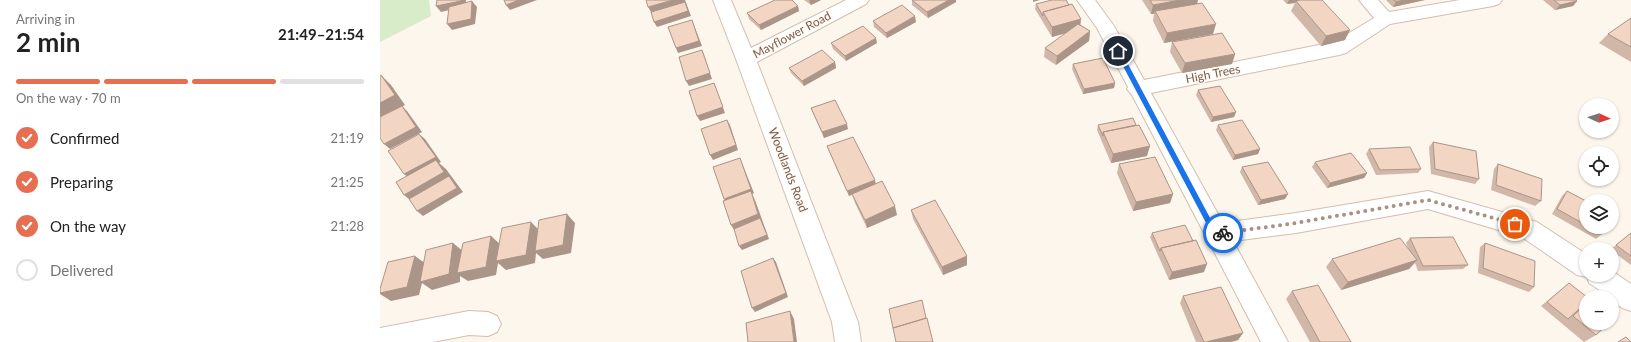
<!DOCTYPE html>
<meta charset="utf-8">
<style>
body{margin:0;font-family:Lato,sans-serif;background:#f2f2f2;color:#222;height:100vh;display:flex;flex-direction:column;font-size:15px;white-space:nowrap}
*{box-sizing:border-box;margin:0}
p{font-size:13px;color:#767676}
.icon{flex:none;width:22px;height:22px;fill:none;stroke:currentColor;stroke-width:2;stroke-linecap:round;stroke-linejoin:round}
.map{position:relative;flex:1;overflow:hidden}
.sheet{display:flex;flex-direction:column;background:#fff;width:380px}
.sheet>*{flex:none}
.needle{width:26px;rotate:93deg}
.tools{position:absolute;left:1199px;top:98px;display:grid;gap:8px}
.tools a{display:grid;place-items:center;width:40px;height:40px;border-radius:50%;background:#fff;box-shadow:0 1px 3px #0004;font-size:20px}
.pin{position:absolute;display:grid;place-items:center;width:34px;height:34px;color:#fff;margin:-17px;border:2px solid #fff;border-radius:50%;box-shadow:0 1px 4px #0007}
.courier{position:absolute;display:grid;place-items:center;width:40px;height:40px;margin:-20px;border:3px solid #1a73e8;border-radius:50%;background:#fff;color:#222;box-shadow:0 1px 5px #0007}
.head em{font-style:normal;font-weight:700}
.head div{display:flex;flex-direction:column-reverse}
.head{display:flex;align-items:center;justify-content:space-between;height:68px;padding:0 16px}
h1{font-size:26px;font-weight:700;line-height:30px}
.bar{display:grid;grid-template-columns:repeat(4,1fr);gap:6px 4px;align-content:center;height:48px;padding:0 16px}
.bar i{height:5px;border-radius:3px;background:#e0e0e0}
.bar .current{background:#e76f51}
.bar p{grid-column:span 4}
ol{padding:0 16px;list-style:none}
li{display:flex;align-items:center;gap:12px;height:44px}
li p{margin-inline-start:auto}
li .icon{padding:4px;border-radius:50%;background:#e76f51;color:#fff;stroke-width:4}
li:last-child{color:#767676}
li i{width:22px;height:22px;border:2px solid #e0e0e0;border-radius:50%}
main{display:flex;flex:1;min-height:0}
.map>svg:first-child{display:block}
.green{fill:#d8ecc9}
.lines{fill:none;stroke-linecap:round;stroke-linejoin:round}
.minor-casing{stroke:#d1beb0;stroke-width:2}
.minor{fill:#fff;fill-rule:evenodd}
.wall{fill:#d1b7a8}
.shaded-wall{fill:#aa9588}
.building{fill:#f3d5c3;stroke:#aa9588}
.route{fill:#1a73e8}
.done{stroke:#a89285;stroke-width:4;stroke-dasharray:0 7.2}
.labels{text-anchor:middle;stroke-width:3;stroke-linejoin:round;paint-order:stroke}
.street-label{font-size:12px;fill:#7a5c4d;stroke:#fffaf3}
</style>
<main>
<section class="sheet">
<div class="head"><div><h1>2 min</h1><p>Arriving in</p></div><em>21:49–21:54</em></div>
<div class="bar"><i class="current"></i><i class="current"></i><i class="current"></i><i></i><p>On the way · 70 m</p></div>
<ol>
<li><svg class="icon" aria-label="check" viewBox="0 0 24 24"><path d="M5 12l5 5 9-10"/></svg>Confirmed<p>21:19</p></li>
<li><svg class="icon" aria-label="check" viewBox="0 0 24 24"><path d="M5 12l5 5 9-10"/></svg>Preparing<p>21:25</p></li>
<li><svg class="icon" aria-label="check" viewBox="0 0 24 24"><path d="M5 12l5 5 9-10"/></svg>On the way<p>21:28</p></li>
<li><i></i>Delivered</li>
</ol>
</section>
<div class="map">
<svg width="1251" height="342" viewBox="0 0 1251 342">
<rect width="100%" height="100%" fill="#fdf6ec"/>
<!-- green -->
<path class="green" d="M0,0h49l2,16 -51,26z"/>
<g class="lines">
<!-- minor casing -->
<g class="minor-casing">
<path id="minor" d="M333,0h18l20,48 95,-48h23l-3,4 -109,58 101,260 3,20h-26l-3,-20 -96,-263z
M697,0h18l19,26 30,54 190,-38 40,-24 -15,-18h19l11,12 71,-12h42l-3,4 -6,2 -103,18 -44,29 -7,2 -188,38 72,130 73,-10 132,-22 109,31 49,32v21h26v-4l19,13v27l-9,-3 -10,-9v-2h-2l-21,-14 -2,-6 -10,-2 -55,-38 -94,-28 -132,24 -63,8 55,101h-27l-52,-100 -2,-1 -3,-8 -72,-138 -5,-6 1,-2 -31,-59z
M89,311l19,1 9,4 4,8 -4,8 -9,4 -19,-1 -36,7h-53v-14z"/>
</g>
<!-- minor -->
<use href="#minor" class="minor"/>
</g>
<!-- wall -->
<path class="wall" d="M424,0h17l-10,5z
M532,0l44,2 -28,16 -16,-13z
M762,0h56l-1,4 16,30 -49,9 -11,-22 1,-7h-3z
M903,0h39l23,40 -24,6 -30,-35 4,-8 -8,1z
M1006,0h39l-32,7z
M1163,0h33l1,1 -4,5 -18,4z
M656,4l45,21 9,6 -1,10 -33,24 -12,-8 1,-9 21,-15 -14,4 -17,-28z
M418,6l1,5 -38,19 -12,-11 -2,-6z
M1251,18v44l-32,-19 9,-9z
M493,21l43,1 -29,16 -13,-11z
M792,42l63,12 -3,10 -50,9 -12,-21z
M451,43h46l-31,18 -13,-12z
M455,62l1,6 -32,18 -13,-13 -2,-5z
M693,64l42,19 -1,5 -31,6 -11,-25z
M818,90l38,22 -2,5 -23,5 -15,-27z
M431,108l37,21 -24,9z
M718,125h38l11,31 -36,7 -14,-33z
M838,125l42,24 -2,5 -25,6 -17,-30z
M1053,142l46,37 -4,5 -44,-10 -2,-27z
M447,146l49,38 21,31 -30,13 -12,-25 -3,-9 -3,2 -20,-45z
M989,149l52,20 -3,4 -42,2 -10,-21z
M935,162l52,11 -3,5 -37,10 -15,-21z
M739,164l54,30 -3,9 -37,8 -16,-38z
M1118,164l43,37 -6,5 -44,-16 3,-21z
M862,167l43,32 -27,6 -18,-33z
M1187,191l19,10v26h20l-4,7 -6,5 -44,-25 10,-18z
M531,210l56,46v9l-24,10 -30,-56z
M772,233l41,8 11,31 -35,8 -19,-43z
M1251,233v32l-19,-14v-2h-1z
M1030,238l58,27 -5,4 -45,2 -3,-8 -6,6 -68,21 -15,-23 6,-8 77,-8 -3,-8z
M1105,243l49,44 -5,5 -51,-19 2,-26z
M1189,283l17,14v26l10,12 -12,7 -43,-36z
M912,291l59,51h-41l-24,-43z
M803,296l60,37 -5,7 -7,2h-35l-16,-39z"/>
<!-- shaded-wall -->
<path class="shaded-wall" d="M81,0h5v6l-25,6 -5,-6z
M139,0h18l-27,10 -4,-5z
M293,0h12l6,16 -34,11 -3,-5v-5l-6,-10z
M429,0h12l-10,5z
M569,0h7v2l-28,16 -1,-6z
M653,0h7l-7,2z
M800,0h18l-2,7 -41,4 -1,3h-3l2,-9z
M909,0h18l-11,1 -1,2 -8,1z
M1024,0h21l-32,7 3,-5z
M92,1l5,6 -2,17 -23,6 -5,-6z
M1197,1l-4,5 -18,4 5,-5z
M418,6l1,5 -38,19 -2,-5z
M535,16l1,6 -29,16 -1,-5z
M701,19l-1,10 -28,8v-10z
M312,20l10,26 -24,7 -2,-5z
M836,24l-3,10 -49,9 3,-10z
M970,30l-5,10 -24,6 5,-10z
M710,31l-1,10 -33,24 1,-9z
M496,38l1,5 -31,18 -1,-5z
M322,50l2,5 8,24 -23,7 -3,-5z
M855,54l-3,10 -50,9 3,-10z
M455,62l1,6 -32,18 -2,-5z
M1,75l10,10 14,20 -25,12v-14z
M334,83l11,30 -25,8 -3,-5z
M735,83l-1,5 -31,6 1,-5z
M22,106l5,5 15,21 -32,17 -6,-5z
M856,112l-2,5 -23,5 2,-5z
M347,120l3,5 8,25 -25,10 -3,-5z
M467,124l1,5 -24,9 -2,-6z
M39,134l6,5 16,23 -2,1 7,6 17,23 -40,24 -6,-5 -2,-7 -11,-9 6,-16 -6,-5z
M770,146l-3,10 -36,7 2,-9z
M880,149l-2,5 -25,6 2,-5z
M360,158l14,35 -2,1 3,6 14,39 -27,11 -3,-4 -3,-13 -5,-8 -4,-21 -3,-5z
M987,173l-3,5 -37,10 3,-5z
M495,180l1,5 -27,11 -2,-5z
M793,194l-3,9 -37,8 3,-9z
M908,194l-3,5 -27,6 3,-5z
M515,206l2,9 -30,13 -2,-8z
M187,214l8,9 -4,30 -28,6 -7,-6 -1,10 -29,7 -8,-7 -2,12 -28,6 -8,-5v6l-28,8 -10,-7 -3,12 -28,6 -11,-7v-1l35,-37 11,8 27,-21 11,9 27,-16 10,9 30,-23 8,8z
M587,256v9l-24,10 -1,-8z
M393,258l3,4 12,35 -33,15 -3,-4z
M1037,260l-8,9 -68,21 7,-8z
M827,264l-3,8 -35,8 3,-8z
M410,311l4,8 3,23h-3z
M863,333l-5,7 -7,2h-25z"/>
<!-- building -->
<path class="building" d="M57,0h24v1l-25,5z
M124,0h15l-13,5z
M266,0h27l-25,7z
M395,0h17l6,6 -39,19 -12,-12z
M532,0h37l-22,12z
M672,0h14l3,5 -26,7v4l-7,-12z
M770,0h30l-27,5z
M920,0h22l28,30 -24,6 -30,-35z
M1014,0h10l-8,2z
M1174,0h22l1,1 -17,4z
M92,1l-1,18 -24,5 2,-17z
M305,2l3,9 -34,11 -3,-10z
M822,3l14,21 -49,9 -12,-22z
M692,4l9,15 -29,8 -9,-15z
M522,5l13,11 -29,17 -13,-12z
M1251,18v29l-23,-13z
M312,20l7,21 -23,7 -8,-21z
M698,24l12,7 -33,25 -12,-8z
M483,26l13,12 -31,18 -14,-13z
M842,33l13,21 -50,9 -13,-21z
M322,50l8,23 -24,8 -7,-24z
M442,50l13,12 -33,19 -13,-13z
M723,58l12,25 -31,6 -11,-25z
M1,75l14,20 -15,8v-27z
M334,83l9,24 -26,9 -8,-25z
M840,86l16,26 -23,5 -15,-27z
M455,100l12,24 -25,8 -11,-24z
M22,106l14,21 -32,17 -4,-6v-21z
M753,118l3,7 -33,7v4l-5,-11z
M347,120l9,25 -26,10 -9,-26z
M862,120l18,29 -25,6 -17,-30z
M759,125l11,21 -37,8 -10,-22z
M39,134l17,23 -32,17 -16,-23z
M473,137l22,43 -28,11 -20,-45z
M1053,142l43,9 3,28 -44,-10z
M1030,147l11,22 -41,1 -11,-21z
M971,153l16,20 -37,10 -15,-21z
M775,157l18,37 -37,8 -17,-38z
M360,158l11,31 -27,10 -11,-32z
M56,160l8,12 -40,23 -8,-13z
M888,162l20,32 -27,6 -19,-33z
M1118,164l44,15 -1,22 -45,-16z
M69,176l8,12 -40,23 -8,-12z
M502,181l13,25 -30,14 -13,-26z
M371,191l7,23 -27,11 -8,-24z
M1187,191l19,10v24l-29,-16z
M555,200l32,56 -25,11 -31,-57z
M187,214l-4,31 -28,6 4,-31z
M380,218l7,17 -28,11 -5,-17z
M151,222l-5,33 -30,6 6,-33z
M805,225l8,16 -32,7 -1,3 -8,-18z
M1210,227h16l-4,7z
M1251,233v23l-15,-11z
M111,236l-5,31 -29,6 6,-30z
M1073,237l15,28 -45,1 -13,-28z
M1020,238l17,22 -69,22 -16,-23z
M816,240l11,24 -35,8 -11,-24z
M73,243l-4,31 -29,8 6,-32z
M1105,243l50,18 -1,26 -51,-19z
M35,256l-8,31 -27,6v-4l8,-27z
M393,258l13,35 -34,15 -11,-37z
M1189,283l18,14h-1v6l-18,16 -21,-17z
M938,285l33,57h-31l-28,-51z
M841,287l22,46 -37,9h-2l-21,-46z
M542,300l4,18 -33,10 -4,-19z
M1206,304v19h23l-13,12 -23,-19z
M1232,309l6,6 -6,5z
M410,311l4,31h-46l-2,-19z
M547,318l6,24h-37l-3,-14z
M1246,337l5,5h-13z"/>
<!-- route -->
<path class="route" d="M738,49l3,2 96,180h8v4l-12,1 -98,-185z"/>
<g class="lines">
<!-- done -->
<path class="done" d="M843,233l73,-10 132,-23 87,24"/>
</g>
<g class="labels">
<!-- street labels -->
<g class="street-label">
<text transform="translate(412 35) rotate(-28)" y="4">Mayflower Road</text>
<text transform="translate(833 74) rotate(-11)" y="4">High Trees</text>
<text transform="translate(408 170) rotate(69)" y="4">Woodlands Road</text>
</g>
</g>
</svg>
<div class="tools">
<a><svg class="needle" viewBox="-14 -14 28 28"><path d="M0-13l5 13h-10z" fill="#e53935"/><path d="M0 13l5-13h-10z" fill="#767676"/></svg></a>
<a><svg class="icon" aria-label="locate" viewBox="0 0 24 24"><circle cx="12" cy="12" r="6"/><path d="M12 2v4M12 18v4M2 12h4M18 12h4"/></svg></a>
<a><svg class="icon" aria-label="layers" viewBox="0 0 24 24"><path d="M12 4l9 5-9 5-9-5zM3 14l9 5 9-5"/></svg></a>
<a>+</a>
<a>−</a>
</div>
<div class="pin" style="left:1135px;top:224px;background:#ea580c"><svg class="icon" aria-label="bag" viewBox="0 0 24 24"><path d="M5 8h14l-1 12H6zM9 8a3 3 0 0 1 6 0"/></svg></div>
<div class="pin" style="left:738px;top:51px;background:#1f2937"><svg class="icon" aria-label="home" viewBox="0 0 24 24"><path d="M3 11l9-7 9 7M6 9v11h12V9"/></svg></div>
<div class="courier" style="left:843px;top:233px"><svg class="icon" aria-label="bike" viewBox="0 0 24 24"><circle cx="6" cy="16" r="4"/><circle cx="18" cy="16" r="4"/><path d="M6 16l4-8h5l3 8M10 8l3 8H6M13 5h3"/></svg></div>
</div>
</main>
